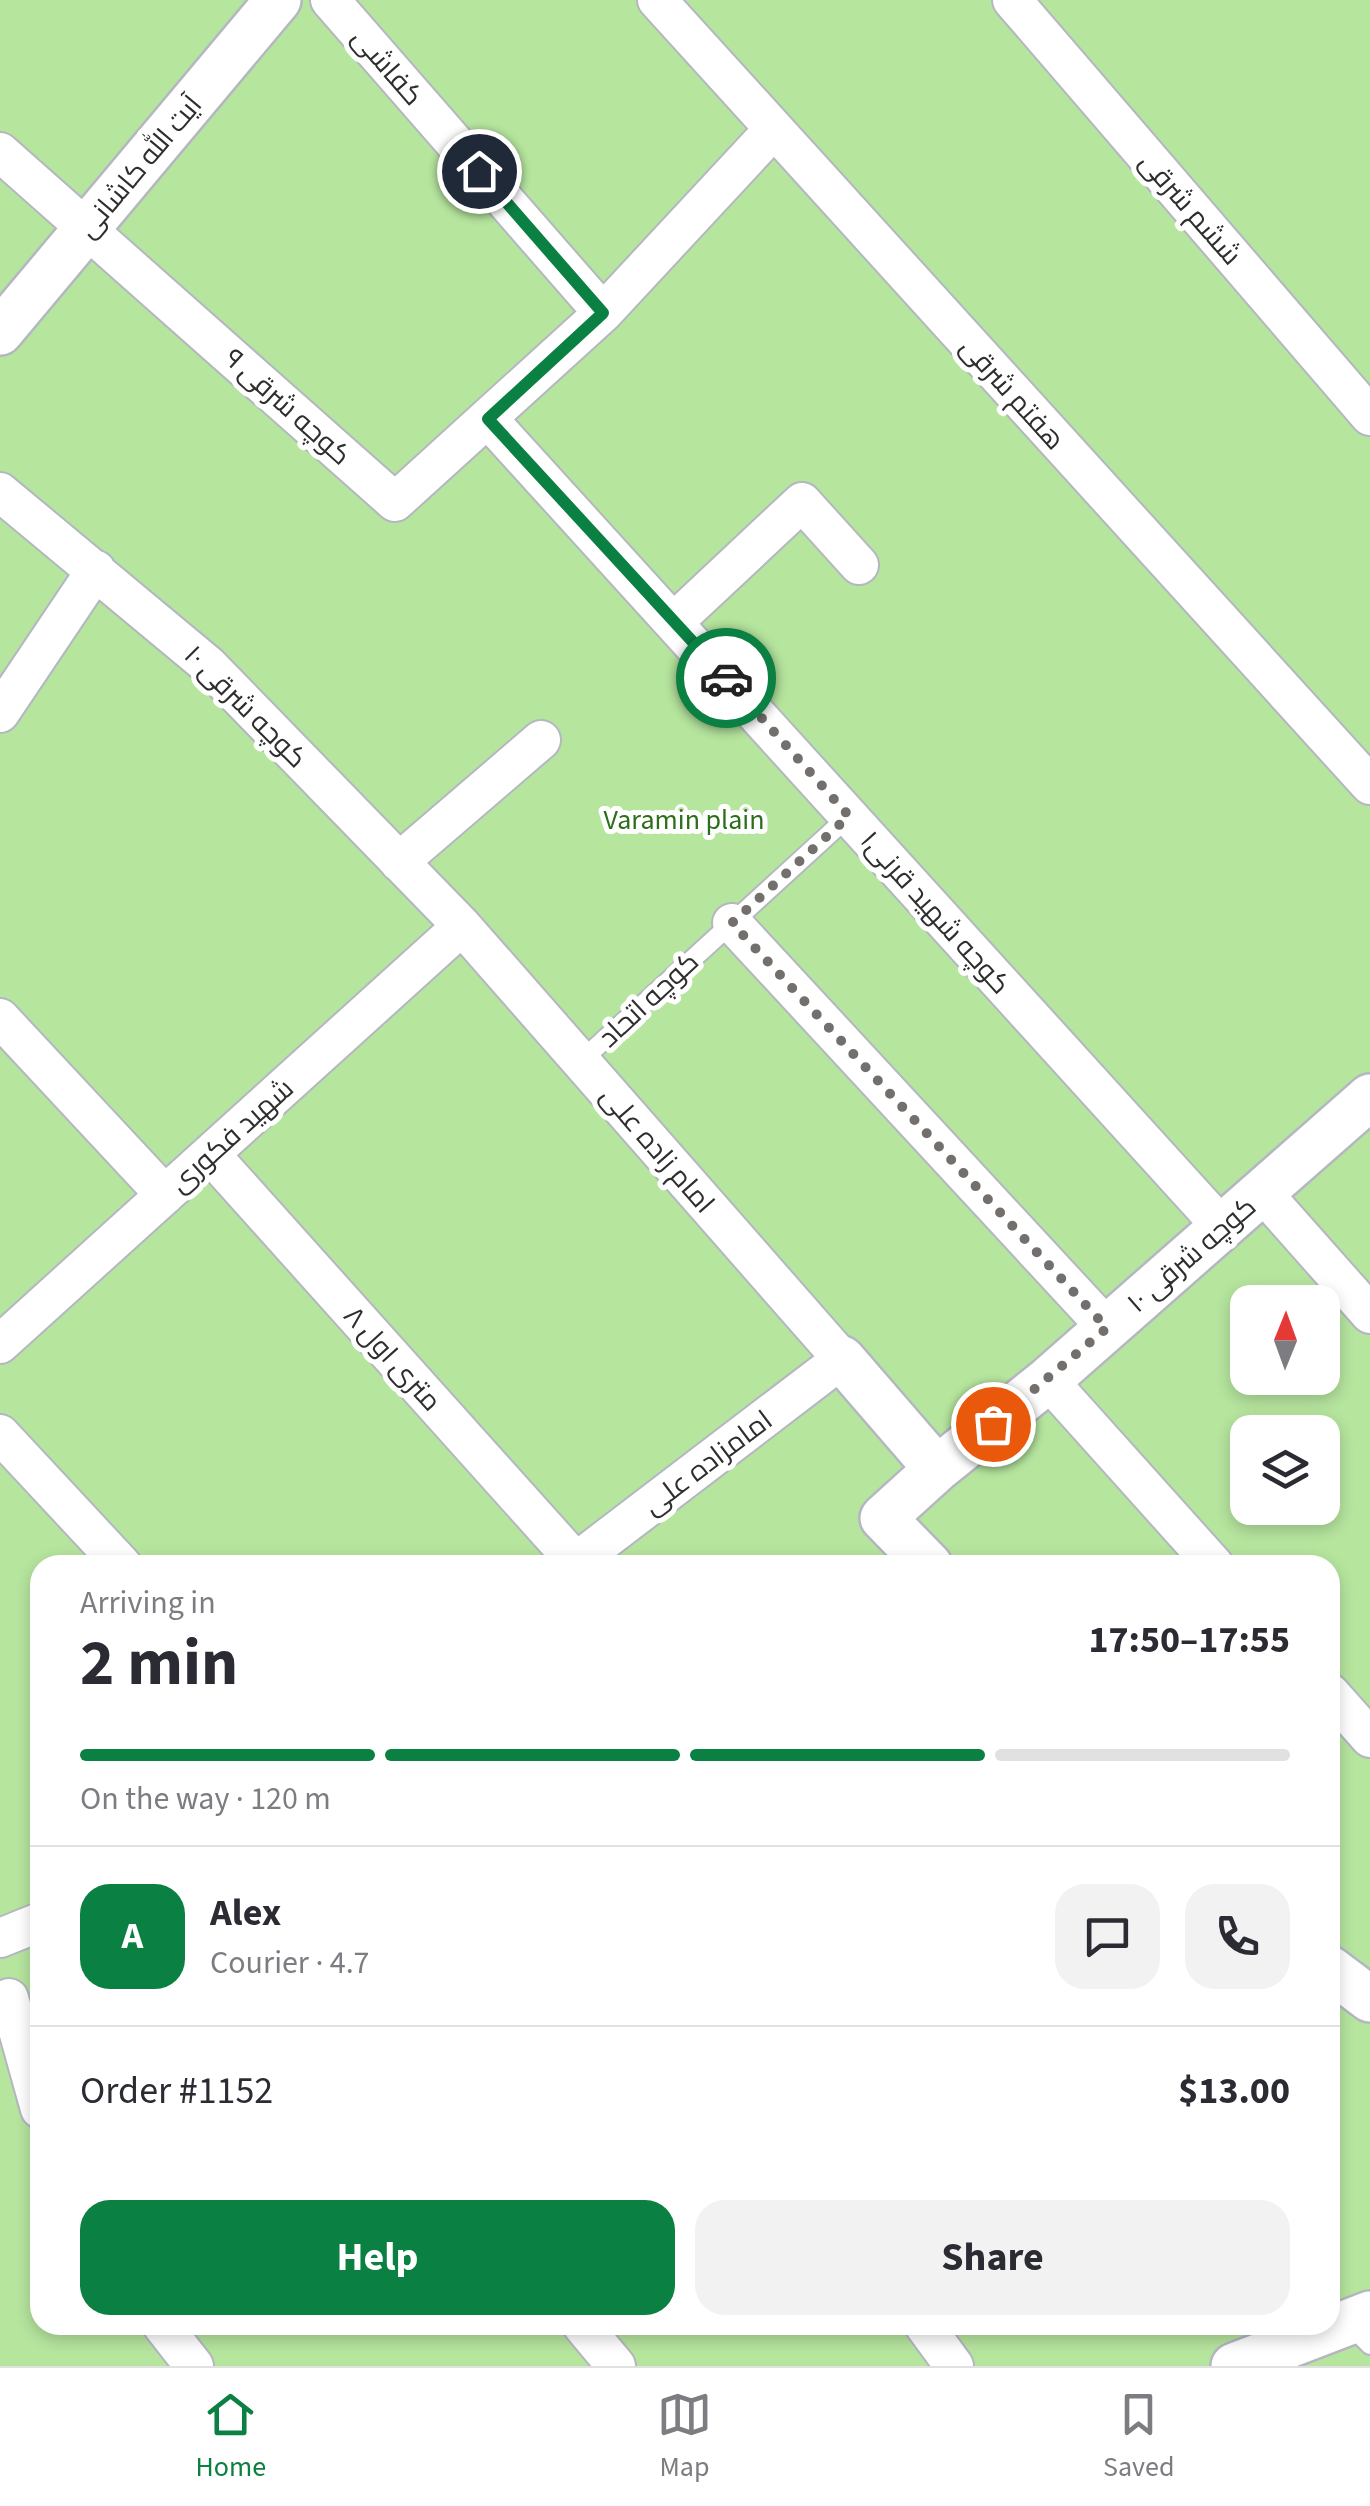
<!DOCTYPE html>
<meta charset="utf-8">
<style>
body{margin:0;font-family:"Source Sans 3",Cairo,sans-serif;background:#f2f2f3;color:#2b2b33;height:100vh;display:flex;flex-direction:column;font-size:38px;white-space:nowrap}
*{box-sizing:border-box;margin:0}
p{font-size:32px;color:#7c7c81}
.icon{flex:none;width:55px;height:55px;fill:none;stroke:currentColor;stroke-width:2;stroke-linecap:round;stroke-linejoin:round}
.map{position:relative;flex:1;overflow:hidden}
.details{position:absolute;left:30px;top:1555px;width:1310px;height:780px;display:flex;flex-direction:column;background:#fff;border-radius:30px;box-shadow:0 5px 15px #0003}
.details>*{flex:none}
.needle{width:65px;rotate:1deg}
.buttons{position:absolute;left:1230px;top:1285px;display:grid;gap:20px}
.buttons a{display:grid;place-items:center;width:110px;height:110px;border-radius:20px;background:#fff;box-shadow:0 5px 15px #0003;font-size:50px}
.pin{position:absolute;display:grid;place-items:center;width:85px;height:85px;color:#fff;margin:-42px;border:5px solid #fff;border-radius:50%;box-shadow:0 2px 10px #0007}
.courier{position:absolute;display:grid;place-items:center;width:100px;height:100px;margin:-50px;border:8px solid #0b8043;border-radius:50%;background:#fff;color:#222;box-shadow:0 2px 12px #0007}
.summary em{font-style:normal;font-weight:700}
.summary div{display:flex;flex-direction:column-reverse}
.summary{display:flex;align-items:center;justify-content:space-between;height:170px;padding:0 50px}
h1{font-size:65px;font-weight:700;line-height:75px}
.bar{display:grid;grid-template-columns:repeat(4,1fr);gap:15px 10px;align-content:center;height:120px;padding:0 50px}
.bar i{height:12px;border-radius:8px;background:#e1e1e2}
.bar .on{background:#0b8043}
.bar p{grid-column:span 4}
.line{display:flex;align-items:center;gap:25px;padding:0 50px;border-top:2px solid #e1e1e2}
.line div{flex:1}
.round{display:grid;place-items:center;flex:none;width:105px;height:105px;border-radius:30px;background:#f2f2f3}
.action{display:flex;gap:20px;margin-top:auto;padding:20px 50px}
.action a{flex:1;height:115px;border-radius:30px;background:#0b8043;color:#fff;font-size:40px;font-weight:700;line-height:115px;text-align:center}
.action a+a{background:#f2f2f3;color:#2b2b33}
.menu{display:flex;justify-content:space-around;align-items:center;height:140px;border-top:2px solid #e1e1e2;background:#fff;font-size:28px;color:#7c7c81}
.menu a{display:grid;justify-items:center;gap:5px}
.menu .on{color:#0b8043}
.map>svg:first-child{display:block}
.green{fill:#b6e59e;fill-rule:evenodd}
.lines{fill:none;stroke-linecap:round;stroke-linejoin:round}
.service-casing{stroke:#b4b7c1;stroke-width:22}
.minor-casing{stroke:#b4b7c1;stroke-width:42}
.tertiary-casing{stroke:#b4b7c1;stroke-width:50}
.service{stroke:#fff;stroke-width:18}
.minor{stroke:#fff;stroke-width:38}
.tertiary{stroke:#fff;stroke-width:45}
.done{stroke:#726f6d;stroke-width:10;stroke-dasharray:0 18}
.route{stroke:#0b8043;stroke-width:12}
.labels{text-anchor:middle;stroke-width:10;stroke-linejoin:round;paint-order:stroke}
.street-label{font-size:28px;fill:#2e2e2e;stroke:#fff}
.park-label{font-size:28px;fill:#2c6e1b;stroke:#fff}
</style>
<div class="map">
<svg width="1370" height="2366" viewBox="0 0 1370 2366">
<rect width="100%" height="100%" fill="#efe9e1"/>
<!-- green -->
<path class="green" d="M0,0h1370v2366h-1370zM1248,1302h74v76h-74zM1248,1432h74v76h-74zM40,1565h1290v760h-1290z"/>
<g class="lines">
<!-- service casing -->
<g class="service-casing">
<path id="service" d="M581,1061l268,-245
M1348,2323l22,22"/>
</g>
<!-- minor casing -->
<g class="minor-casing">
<path id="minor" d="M330,0l273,313
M657,0l713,785
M1012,0l358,416
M0,152l395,350 208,-189 171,-184
M488,419l734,808
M0,492l208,173 254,261 380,433 -270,206
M675,621l127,-119 57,63
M0,713l96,-143
M399,862l142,-122
M732,923l375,405
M0,1018l165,177
M210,1154l366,408
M1262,1192l108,122
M0,1344l462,-418
M1048,1380l166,185
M0,1434l122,131
M1330,1693l40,45
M0,1938l40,-16
M9,1998l31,111
M162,2325l32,41
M582,2325l34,41
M924,2325l30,41"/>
</g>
<!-- tertiary casing -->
<g class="tertiary-casing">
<path id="tertiary" d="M0,332l278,-332
M842,1359l95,110 111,-89 322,-283
M929,1565l-46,-47 54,-49
M1330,1969l40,30
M1234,2366l136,-52"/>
</g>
<!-- service -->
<use href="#service" class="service"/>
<!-- minor -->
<use href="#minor" class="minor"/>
<!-- tertiary -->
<use href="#tertiary" class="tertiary"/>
</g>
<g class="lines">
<!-- done -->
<path class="done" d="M726,678l123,138 -117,107 375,405 -114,96"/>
<!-- route -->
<path class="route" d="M479,171l124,142 -115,106 238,259"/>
</g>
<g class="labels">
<!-- street labels -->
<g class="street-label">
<text transform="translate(388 66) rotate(49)" y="10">کفاشی</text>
<text transform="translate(139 166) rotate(-50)" y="10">آیت الله کاشانی</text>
<text transform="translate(1191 208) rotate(49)" y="10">ششم شرقی</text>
<text transform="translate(1013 393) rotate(48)" y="10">هفتم شرقی</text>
<text transform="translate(288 406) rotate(42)" y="10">کوچه شرقی ۹</text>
<text transform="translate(246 706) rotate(45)" y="10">کوچه شرقی ۱۰</text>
<text transform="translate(936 912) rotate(48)" y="10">کوچه شهید قرنی۱</text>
<text transform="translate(648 999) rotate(-43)" y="10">کوچه اتحاد</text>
<text transform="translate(231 1135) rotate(-42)" y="10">شهید فکوری</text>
<text transform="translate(658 1149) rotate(49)" y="10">امام زاده علی</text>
<text transform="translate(1191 1254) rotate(-41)" y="10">کوچه شرقی ۱۰</text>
<text transform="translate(393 1358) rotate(48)" y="10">۸ متری اول</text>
<text transform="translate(707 1462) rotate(-37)" y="10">امامزاده علی</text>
</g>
<!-- park labels -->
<g class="park-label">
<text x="684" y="829">Varamin plain</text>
</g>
</g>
</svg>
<div class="buttons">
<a><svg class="needle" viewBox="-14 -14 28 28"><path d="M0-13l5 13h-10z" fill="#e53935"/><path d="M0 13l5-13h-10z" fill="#7c7c81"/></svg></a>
<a><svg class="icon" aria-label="layers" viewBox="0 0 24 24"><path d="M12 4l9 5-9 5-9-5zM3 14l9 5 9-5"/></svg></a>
</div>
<div class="pin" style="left:993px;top:1424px;background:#ea580c"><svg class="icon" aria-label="bag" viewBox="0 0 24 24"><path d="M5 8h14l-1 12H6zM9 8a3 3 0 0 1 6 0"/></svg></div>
<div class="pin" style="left:479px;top:171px;background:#1f2937"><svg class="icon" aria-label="home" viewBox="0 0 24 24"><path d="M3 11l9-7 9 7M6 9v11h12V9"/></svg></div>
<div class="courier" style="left:726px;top:678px"><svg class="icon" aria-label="car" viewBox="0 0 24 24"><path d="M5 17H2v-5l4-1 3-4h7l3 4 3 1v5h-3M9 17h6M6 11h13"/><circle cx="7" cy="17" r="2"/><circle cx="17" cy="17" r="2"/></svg></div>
<section class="details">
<div class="summary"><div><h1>2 min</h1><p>Arriving in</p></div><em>17:50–17:55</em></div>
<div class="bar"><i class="on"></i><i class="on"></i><i class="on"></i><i></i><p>On the way · 120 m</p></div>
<div class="line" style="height:180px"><b class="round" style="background:#0b8043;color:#fff">A</b><div><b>Alex</b><p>Courier · 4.7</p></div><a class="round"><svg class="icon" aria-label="chat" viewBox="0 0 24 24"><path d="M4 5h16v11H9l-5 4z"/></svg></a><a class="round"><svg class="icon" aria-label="phone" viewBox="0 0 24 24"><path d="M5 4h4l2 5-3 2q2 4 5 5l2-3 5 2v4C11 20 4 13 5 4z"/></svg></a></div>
<div class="line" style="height:130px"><div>Order #1152</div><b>$13.00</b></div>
<div class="action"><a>Help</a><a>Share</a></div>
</section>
</div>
<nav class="menu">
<a class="on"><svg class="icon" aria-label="home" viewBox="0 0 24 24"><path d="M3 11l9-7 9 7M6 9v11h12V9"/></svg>Home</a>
<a><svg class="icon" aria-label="map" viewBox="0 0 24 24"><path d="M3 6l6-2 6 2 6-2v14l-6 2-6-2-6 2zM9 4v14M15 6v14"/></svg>Map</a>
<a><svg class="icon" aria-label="saved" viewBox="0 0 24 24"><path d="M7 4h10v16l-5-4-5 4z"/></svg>Saved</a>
</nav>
